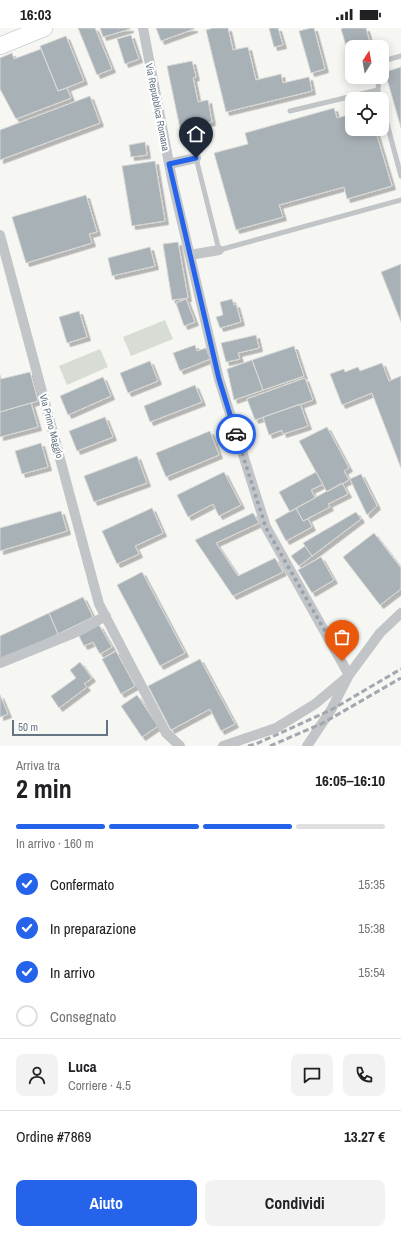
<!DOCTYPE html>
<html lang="it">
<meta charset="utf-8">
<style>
body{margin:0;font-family:"Archivo Narrow",sans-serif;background:#f2f2f2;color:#202124;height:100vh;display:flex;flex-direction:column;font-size:15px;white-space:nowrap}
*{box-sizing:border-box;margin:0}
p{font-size:13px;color:#757577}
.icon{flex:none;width:22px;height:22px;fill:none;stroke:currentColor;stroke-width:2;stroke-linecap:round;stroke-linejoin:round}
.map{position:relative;height:718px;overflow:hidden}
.details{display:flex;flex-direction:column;background:#fff;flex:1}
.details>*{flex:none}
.needle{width:26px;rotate:11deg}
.controls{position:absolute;left:345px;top:12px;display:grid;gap:8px}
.controls a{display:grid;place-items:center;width:44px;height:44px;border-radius:8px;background:#fff;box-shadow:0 2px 10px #0003;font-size:20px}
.scale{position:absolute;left:12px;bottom:10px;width:96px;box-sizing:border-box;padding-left:4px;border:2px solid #647684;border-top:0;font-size:11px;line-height:14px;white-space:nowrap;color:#647684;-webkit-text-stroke:3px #fff;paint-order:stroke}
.pin{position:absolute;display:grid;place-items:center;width:34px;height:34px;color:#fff;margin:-41px -17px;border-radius:50% 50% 50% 0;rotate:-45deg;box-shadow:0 0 4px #0007}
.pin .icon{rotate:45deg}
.courier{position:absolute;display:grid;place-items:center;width:40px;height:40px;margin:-20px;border:3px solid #2563eb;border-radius:50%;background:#fff;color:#222;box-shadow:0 1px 5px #0007}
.summary em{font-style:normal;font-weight:700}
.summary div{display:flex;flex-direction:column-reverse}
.summary{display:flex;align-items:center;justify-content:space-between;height:68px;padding:0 16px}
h1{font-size:26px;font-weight:700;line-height:30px}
.bar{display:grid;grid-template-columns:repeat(4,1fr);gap:6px 4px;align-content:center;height:48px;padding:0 16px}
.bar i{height:5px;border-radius:3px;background:#e0e0e0}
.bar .selected{background:#2563eb}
.bar p{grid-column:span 4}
.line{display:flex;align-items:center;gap:10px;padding:0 16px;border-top:1px solid #e0e0e0}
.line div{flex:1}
.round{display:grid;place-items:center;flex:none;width:42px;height:42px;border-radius:8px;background:#f2f2f2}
ol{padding:0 16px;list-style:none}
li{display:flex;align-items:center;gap:12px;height:44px}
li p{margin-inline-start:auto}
li .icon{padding:4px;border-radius:50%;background:#2563eb;color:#fff;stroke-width:4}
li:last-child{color:#757577}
li i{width:22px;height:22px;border:2px solid #e0e0e0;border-radius:50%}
.primary-button{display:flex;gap:8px;margin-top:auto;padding:8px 16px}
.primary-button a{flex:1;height:46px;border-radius:8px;background:#2563eb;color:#fff;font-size:16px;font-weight:700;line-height:46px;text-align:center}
.primary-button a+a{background:#f2f2f2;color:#202124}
.status{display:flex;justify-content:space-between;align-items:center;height:28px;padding:0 20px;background:#fff;direction:ltr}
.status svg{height:11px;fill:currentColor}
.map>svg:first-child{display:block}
.green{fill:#d7ddd4}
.building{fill:#a8b1b6;stroke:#d8d8d5;filter:url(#shadow)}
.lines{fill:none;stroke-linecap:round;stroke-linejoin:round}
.primary-casing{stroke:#b4b9bc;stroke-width:18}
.service{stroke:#c1c5c8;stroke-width:5}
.minor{stroke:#c1c5c8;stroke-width:10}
.primary{stroke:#fff;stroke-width:17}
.rail{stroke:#a1a8ae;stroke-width:3;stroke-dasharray:6 3;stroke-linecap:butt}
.done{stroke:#97a3ab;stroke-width:4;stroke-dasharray:0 7.2}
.route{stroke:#2563eb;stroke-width:5}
.labels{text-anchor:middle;stroke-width:4;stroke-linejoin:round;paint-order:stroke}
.street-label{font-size:10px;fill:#647684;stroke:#fff}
</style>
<div class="status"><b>16:03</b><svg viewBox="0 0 49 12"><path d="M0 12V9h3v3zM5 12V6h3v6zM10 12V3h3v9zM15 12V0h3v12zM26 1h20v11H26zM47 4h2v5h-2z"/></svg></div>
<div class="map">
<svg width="401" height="718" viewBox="0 0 401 718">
<defs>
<filter id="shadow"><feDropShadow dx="3.5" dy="3.5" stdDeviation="0" flood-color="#0004"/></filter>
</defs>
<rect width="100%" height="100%" fill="#f6f6f3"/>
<!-- green -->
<path class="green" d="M165,292l8,19 -42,17 -8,-19z
M100,321l8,18 -41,18 -8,-19z"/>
<!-- building -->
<path class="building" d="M78,0h17l17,41 -15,6z
M100,0h30v1l-27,8z
M156,0h38v1l-33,12z
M213,0h15l5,22 15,-3 8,33 25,-6 2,9 26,-6 3,14 -86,21 -20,-82z
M269,0h9l5,17 -9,2z
M311,0h3l11,41 -14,4 -12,-42z
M343,0h23l5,19h-19v8l-3,1 -8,-27z
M131,7l8,24 -14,5 -8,-25z
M66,8l18,45 -26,10 -18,-45z
M41,21l17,42 9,-3 4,10 -55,21 -16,-30v-31l12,-5 2,6z
M192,33l4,16 -3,1 5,24 10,-2 4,22 -14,3 1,4 -18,4 -14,-67z
M401,39v61l-16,-56z
M90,68l10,27 -100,37v-30z
M334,80l3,10 15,-4v15h23l17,57 -45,13 -3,-12 -65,18 4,12 -47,13 -22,-77 34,-9 -3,-11z
M145,114l2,13 -16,2 -2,-12z
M155,133l10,60 -33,5 -10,-60z
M86,167l11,37 -8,2 3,9 -66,20 -14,-46z
M178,214l10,56 -16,2 -9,-56z
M150,219l5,19 -43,10 -4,-18z
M401,236v58l-20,-50z
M186,271l9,23 -11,4 -8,-23z
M232,271l2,6 2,-1 5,18 -21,6 -4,-11 7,-2 -3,-13z
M79,283l8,26 -20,6 -8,-26z
M256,307l3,13 -21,5 2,6 -14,3 -5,-19z
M195,317l2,6 9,-3 4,11 -30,12 -7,-18z
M294,318l10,30 -41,14 -11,-30z
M252,332l11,30 -29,10 -7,-31z
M150,333l8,20 -30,12 -8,-20z
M382,335l7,18 12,-5v92l-29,-75 -30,12 -12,-31 14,-5 1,3 13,-5 2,4z
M30,344l8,29 -38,11v-37l1,4z
M103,349l8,19 -43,19 -8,-19z
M305,350l8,22 -58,20 -8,-21z
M195,357l7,17 -52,20 -6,-16z
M31,375l7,24 -38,10v-25z
M300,376l8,22 -25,8 -1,-4 -13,5 -6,-18z
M105,389l8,20 -36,14 -8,-20z
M327,399l22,41 -5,3 5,9 -22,12 -28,-51z
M210,403l9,24 -53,22 -10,-24z
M41,415l7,24 -26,7 -7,-23z
M137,428l10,27 -53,19 -10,-26z
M224,444l17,33 -22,11 -6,-12 -25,13 -11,-22z
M316,444l7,12 -12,6 4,8 -25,14 -11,-20z
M361,446l16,32 -10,9 -17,-36z
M342,455l6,11 -20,10 2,3 -27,14 -7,-13z
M152,480l11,25 -28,13 4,8 -22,10 -15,-33z
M296,480l7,13 5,-2 4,8 -26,14 -11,-21z
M61,483l6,20 -67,20v-23z
M356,484l5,7 -49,37 -9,-13z
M253,485l6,10 -43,20 22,33 37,-18 8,14 -50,24 -38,-56z
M374,505l27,35v21l-21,16 -37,-48z
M305,518l7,10 -13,10 -8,-10z
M321,529l13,23 -22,13 -14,-23z
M142,544l43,81 -25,13 -43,-81z
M83,569l10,20 -35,17 -9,-21z
M49,585l9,21 -58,26v-24z
M99,597l13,22 -12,7 -7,-12 -9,4 -5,-10z
M116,623l19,35 -14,8 -19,-35z
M200,631l35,65 -14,7 -11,-22 -39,21 -23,-44z
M80,634l12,16 -8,6 3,3 -28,21 -8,-12 25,-18 -6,-8z
M0,667l8,19 -8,3z
M137,667l21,31 -16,11 -21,-31z"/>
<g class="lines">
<!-- primary casing -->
<g class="primary-casing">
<path id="primary" d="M0,18l44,-18"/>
</g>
<!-- service -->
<path class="service" d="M382,34l1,-1 18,-5
M378,62l1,-13
M382,77l19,71
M290,83l88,-21 2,9
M196,130l23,92 182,-50"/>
<!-- minor -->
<path class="minor" d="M143,0l30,156 46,195 47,148 83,148
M169,136l27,-6
M0,207l99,369 67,129 14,13
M190,227l29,-5
M0,635l74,-30 32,-17
M223,718l53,-18 39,-24 31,-26
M307,718l24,-36 18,-35 31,-42 21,-20"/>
<!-- primary -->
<use href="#primary" class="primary"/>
<!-- rail -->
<path class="rail" d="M248,718l8,-2 75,-34 70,-41
M270,718l53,-23 78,-45"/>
</g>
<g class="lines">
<!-- done -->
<path class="done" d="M236,406l30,94 76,133"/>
<!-- route -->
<path class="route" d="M196,130l-27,6 50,215 17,55"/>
</g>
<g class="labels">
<!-- street labels -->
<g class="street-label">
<text transform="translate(158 79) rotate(79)" y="4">Via Repubblica Romana</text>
<text transform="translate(52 398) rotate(75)" y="4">Via Primo Maggio</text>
</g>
</g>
</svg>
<div class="controls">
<a><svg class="needle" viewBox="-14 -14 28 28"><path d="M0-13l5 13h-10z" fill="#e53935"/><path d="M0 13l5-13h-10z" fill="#757577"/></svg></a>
<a><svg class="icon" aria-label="locate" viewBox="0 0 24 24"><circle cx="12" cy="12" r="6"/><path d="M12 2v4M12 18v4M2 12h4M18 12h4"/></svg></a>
</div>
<div class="scale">50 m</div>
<div class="pin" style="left:342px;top:633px;background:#ea580c"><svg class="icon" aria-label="bag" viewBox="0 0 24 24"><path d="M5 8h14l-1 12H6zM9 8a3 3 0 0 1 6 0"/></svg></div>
<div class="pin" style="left:196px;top:130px;background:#1f2937"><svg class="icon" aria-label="home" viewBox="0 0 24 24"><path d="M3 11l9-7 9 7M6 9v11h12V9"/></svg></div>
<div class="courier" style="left:236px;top:406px"><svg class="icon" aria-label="car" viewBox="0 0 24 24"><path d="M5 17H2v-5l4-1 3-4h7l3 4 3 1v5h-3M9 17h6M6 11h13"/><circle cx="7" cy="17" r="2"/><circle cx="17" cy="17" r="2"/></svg></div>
</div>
<section class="details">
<div class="summary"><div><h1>2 min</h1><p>Arriva tra</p></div><em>16:05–16:10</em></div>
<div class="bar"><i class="selected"></i><i class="selected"></i><i class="selected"></i><i></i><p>In arrivo · 160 m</p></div>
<ol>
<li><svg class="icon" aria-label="check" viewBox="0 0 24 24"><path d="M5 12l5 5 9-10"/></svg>Confermato<p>15:35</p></li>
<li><svg class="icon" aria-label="check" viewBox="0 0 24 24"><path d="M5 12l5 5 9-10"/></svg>In preparazione<p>15:38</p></li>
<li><svg class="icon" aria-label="check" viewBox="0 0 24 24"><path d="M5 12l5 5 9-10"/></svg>In arrivo<p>15:54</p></li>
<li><i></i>Consegnato</li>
</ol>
<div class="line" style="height:72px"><a class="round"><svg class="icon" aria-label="person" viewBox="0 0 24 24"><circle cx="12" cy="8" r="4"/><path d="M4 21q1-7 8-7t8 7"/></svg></a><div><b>Luca</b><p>Corriere · 4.5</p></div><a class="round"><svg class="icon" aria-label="chat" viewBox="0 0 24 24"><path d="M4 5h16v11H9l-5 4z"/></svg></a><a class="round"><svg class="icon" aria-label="phone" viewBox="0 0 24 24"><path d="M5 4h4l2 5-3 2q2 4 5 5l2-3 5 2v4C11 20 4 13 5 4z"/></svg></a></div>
<div class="line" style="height:52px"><div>Ordine #7869</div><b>13.27 €</b></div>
<div class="primary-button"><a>Aiuto</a><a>Condividi</a></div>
</section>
